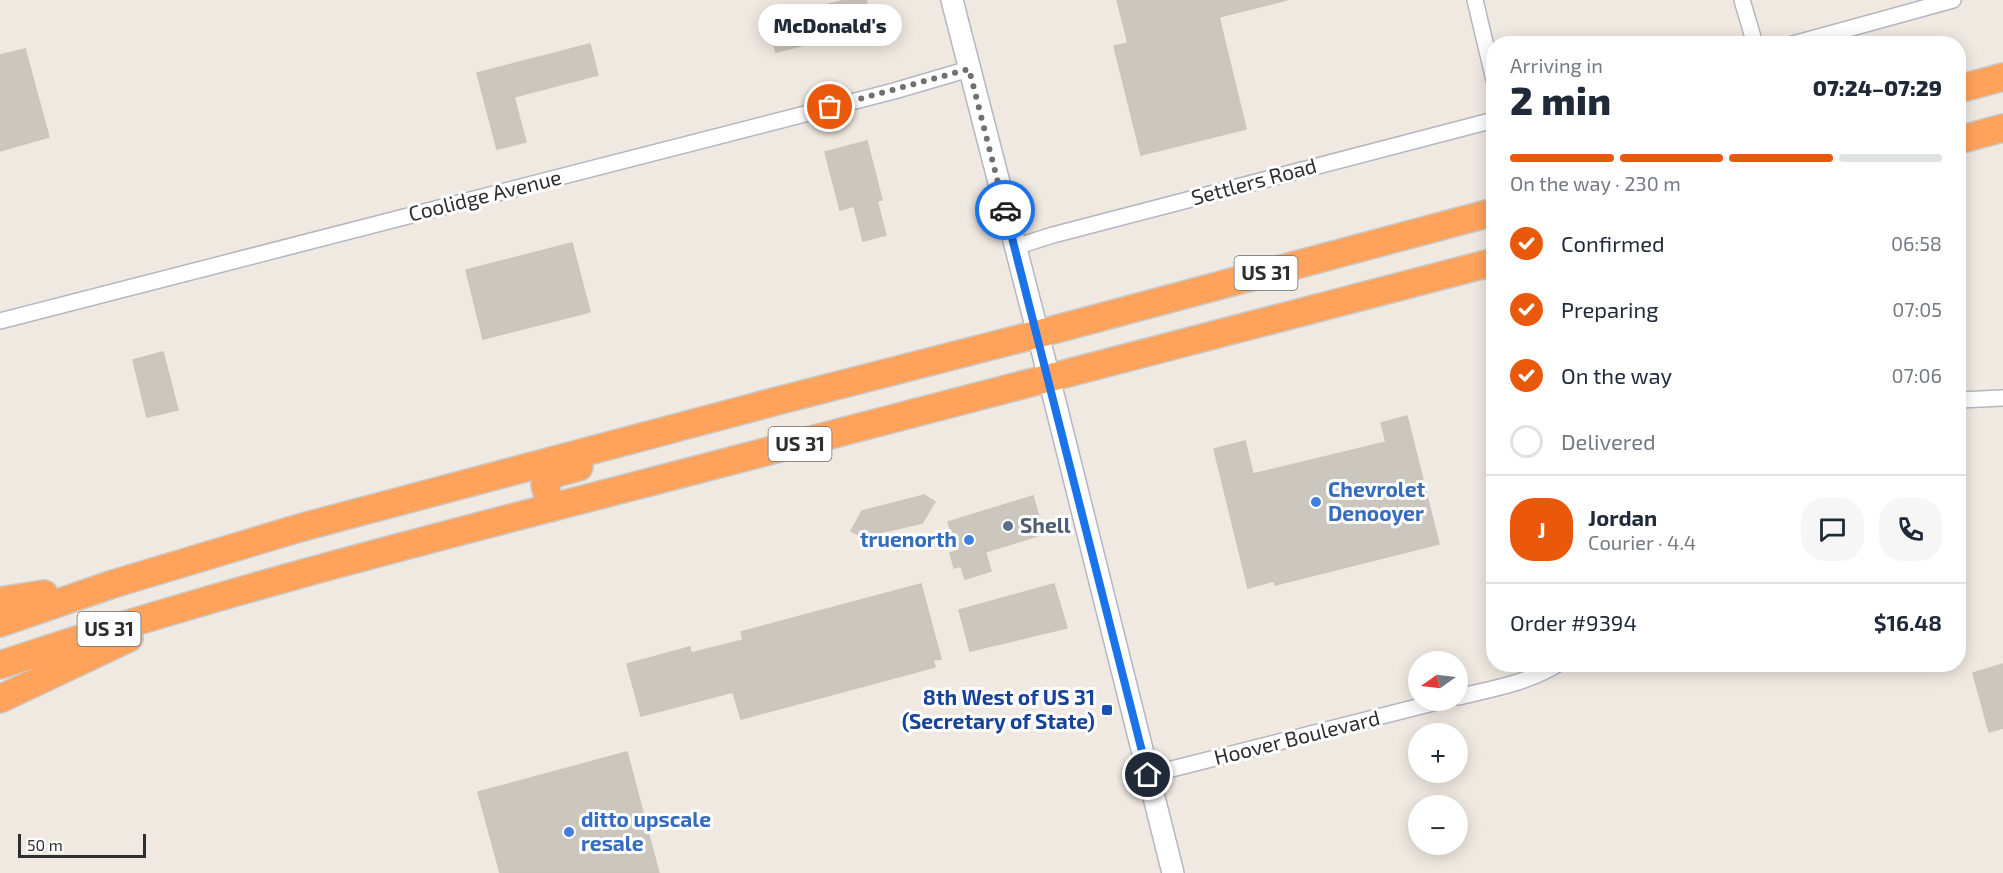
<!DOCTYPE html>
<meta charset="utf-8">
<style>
body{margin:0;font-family:"Exo 2",sans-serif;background:#f6f6f7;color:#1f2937;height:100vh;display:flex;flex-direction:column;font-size:22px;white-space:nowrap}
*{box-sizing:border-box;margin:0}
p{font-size:20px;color:#747a83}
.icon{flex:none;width:33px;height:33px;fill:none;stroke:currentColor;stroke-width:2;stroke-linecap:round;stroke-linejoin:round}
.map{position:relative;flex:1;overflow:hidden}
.details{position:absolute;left:1486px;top:36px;width:480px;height:636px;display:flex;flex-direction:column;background:#fff;border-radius:24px;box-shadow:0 3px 15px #0003}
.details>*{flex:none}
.needle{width:39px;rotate:256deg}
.buttons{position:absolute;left:1408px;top:651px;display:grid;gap:12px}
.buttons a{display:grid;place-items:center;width:60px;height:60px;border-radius:50%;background:#fff;box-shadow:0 3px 15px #0003;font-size:30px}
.scale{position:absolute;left:18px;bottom:15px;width:128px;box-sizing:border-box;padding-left:6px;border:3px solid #2e2e2e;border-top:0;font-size:16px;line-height:21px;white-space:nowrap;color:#2e2e2e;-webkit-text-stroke:4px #fff;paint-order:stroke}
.pin{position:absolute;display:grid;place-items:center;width:51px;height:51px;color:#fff;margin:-26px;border:3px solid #fff;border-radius:50%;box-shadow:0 2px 6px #0007}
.courier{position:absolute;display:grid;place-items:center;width:60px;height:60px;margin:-30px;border:4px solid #1a73e8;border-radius:50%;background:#fff;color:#222;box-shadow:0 2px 8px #0007}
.bubble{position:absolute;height:42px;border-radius:21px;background:#fff;box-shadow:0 3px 15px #0003;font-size:20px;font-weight:800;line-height:42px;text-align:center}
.overview em{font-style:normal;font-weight:800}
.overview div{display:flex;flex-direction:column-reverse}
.overview{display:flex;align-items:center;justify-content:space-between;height:102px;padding:0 24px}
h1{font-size:39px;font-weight:800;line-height:45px}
.bar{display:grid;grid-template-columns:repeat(4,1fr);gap:9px 6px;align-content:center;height:72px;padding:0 24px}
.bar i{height:8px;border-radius:4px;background:#e0e1e3}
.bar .selected{background:#ea580c}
.bar p{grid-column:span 4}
.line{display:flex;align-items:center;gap:15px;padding:0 24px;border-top:2px solid #e0e1e3}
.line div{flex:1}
.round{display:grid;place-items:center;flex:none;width:63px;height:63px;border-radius:24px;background:#f6f6f7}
ol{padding:0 24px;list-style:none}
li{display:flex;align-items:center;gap:18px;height:66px}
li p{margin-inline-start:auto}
li .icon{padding:6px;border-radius:50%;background:#ea580c;color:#fff;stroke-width:4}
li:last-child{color:#747a83}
li i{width:33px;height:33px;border:3px solid #e0e1e3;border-radius:50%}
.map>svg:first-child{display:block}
.building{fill:#cbc7bf;stroke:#cbc5ba;stroke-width:1.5}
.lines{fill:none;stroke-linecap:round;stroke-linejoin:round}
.street-casing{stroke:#b4b7c1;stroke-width:18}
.secondary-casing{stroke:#b4b7c1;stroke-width:24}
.highway-casing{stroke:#c9c9c9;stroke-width:30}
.street{stroke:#fff;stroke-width:15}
.secondary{stroke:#fff;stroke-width:21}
.highway{stroke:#ffa35c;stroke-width:27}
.done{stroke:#726f6d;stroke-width:6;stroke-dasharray:0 10.8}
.route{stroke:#1a73e8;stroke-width:8}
.shop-dot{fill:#3f7fe0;stroke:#fff;stroke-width:2}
.service-dot{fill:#5c6f8a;stroke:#fff;stroke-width:2}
.transit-dot{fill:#1a4fb4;stroke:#fff;stroke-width:2}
.labels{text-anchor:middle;stroke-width:6;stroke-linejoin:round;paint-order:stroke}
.shield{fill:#fff;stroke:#6d6d6d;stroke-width:1.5}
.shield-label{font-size:20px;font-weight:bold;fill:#2e2e2e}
.street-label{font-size:21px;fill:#2e2e2e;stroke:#fff}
.shop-label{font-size:21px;font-weight:bold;fill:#366cbe;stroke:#fff;text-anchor:start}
.service-label{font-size:21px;font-weight:bold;fill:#4e5e75;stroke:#fff;text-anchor:start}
.transit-label{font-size:21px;font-weight:bold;fill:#164399;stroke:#fff;text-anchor:end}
</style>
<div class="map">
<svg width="2003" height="873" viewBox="0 0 2003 873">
<rect width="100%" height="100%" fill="#efe9e1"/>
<!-- building -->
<path class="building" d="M845,0h21l5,23 -18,4v-3l-22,6 3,8 -58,14 -4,-12 -3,1 -6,-20z
M1117,0h170l-68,17 27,112 -105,26 -27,-109 14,-3z
M590,44l8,31 -84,22 12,45 -29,7 -20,-76z
M25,49l24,88 -49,14v-96z
M867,141l15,59 -5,1 9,34 -23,6 -9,-35 -14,4 -15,-58z
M572,243l18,69 -107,27 -17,-69z
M163,352l15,58 -31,7 -14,-57z
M1407,416l32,128 -164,41 -1,-4 -26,7 -34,-139 31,-8 8,33 133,-32 -5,-19z
M924,495l11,7 -13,21 -60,14 -11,-6 11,-20z
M1033,496l11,38 -59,18 -11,-38z
M974,514l17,57 -26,8 -4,-13 -7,2 -4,-15 7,-2 -9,-29z
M921,584l20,75 -8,1 2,7 -194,52 -8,-27 -92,24 -14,-52 63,-17 1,6 52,-13 -2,-8z
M1054,584l13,44 -97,23 -11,-41z
M2003,664v64l-14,4 -16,-59z
M627,752l32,121h-159l-22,-81z"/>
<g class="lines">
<!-- street casing -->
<g class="street-casing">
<path id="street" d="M1475,0l19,80
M1742,0l13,44
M1793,44l160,-44
M1015,247l38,-12 441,-115
M0,321l894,-230 75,-22
M1959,400l44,-2
M1458,697c33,-8 70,-14 100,-33
M1148,775l297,-75"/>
</g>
<!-- secondary casing -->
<g class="secondary-casing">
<path id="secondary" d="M952,0l86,334 135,539"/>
</g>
<!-- highway casing -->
<g class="highway-casing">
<path id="highway" d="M1959,89l44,-12
M1959,140l44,-12
M551,508l-6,-23 4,-10 30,-8
M0,601l44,-7
M0,623l113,-39 190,-57 474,-126 261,-67 456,-122
M0,665c229,-77 463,-134 696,-195 266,-68 532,-138 798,-208
M0,699l129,-61"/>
</g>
<!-- street -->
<use href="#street" class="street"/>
<!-- secondary -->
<use href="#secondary" class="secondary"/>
<!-- highway -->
<use href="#highway" class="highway"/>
</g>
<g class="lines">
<!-- done -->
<path class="done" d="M830,107l139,-38 36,141"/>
<!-- route -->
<path class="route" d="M1005,210l143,565"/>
</g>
<!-- markers -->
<g class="shop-dot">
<circle cx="1316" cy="502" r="6"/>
<circle cx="969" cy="540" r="6"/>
<circle cx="569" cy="832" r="6"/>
</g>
<circle class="service-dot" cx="1008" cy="526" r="6"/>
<rect class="transit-dot" x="1101" y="704" width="12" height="12" rx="3"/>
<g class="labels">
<!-- shield labels -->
<g class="shield">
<rect x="1234.5" y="256" width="63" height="34" rx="4.5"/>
<rect x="768.5" y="427" width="63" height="34" rx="4.5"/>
<rect x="77.5" y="612" width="63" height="34" rx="4.5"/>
</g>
<g class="shield-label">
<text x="1266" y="280">US 31</text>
<text x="800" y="451">US 31</text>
<text x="109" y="636">US 31</text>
</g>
<!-- street labels -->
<g class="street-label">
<text transform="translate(1254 182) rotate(-15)" y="7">Settlers Road</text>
<text transform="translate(485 196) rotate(-14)" y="7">Coolidge Avenue</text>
<text transform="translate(1297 738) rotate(-14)" y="7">Hoover Boulevard</text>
</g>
<!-- shop labels -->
<g class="shop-label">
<text x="1328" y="497">Chevrolet<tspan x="1328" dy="24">Denooyer</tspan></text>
<text x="957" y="547" text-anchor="end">truenorth</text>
<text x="581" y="827">ditto upscale<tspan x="581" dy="24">resale</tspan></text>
</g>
<!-- service labels -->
<g class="service-label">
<text x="1020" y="533">Shell</text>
</g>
<!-- transit labels -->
<g class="transit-label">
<text x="1095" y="705">8th West of US 31<tspan x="1095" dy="24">(Secretary of State)</tspan></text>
</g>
</g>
</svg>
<div class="buttons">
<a><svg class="needle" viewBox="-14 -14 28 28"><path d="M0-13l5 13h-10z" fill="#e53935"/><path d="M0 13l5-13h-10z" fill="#747a83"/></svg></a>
<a>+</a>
<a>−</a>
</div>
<div class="scale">50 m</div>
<div class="pin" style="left:830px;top:107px;background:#ea580c"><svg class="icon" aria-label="bag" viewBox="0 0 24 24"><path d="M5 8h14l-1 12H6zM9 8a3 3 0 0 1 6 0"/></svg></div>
<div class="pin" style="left:1148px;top:775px;background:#1f2937"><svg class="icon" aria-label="home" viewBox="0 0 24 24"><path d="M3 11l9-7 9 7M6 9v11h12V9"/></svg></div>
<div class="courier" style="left:1005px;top:210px"><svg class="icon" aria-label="car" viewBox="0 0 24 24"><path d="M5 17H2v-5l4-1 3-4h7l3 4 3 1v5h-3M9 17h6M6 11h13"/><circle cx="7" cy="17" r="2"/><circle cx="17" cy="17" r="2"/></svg></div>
<div class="bubble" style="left:758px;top:4px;width:144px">McDonald's</div>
<section class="details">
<div class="overview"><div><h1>2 min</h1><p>Arriving in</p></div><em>07:24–07:29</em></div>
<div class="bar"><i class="selected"></i><i class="selected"></i><i class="selected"></i><i></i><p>On the way · 230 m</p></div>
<ol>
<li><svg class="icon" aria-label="check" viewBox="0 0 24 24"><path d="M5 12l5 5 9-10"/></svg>Confirmed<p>06:58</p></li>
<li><svg class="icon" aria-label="check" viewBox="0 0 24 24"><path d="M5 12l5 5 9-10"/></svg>Preparing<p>07:05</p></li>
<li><svg class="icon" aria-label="check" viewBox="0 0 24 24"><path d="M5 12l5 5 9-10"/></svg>On the way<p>07:06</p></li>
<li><i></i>Delivered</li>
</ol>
<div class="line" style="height:108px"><b class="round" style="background:#ea580c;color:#fff">J</b><div><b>Jordan</b><p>Courier · 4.4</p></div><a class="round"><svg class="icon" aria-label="chat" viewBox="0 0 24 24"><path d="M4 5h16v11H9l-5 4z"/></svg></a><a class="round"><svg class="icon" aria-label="phone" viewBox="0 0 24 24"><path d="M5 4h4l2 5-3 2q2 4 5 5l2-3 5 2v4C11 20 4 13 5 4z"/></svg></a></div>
<div class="line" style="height:78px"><div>Order #9394</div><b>$16.48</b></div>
</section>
</div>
